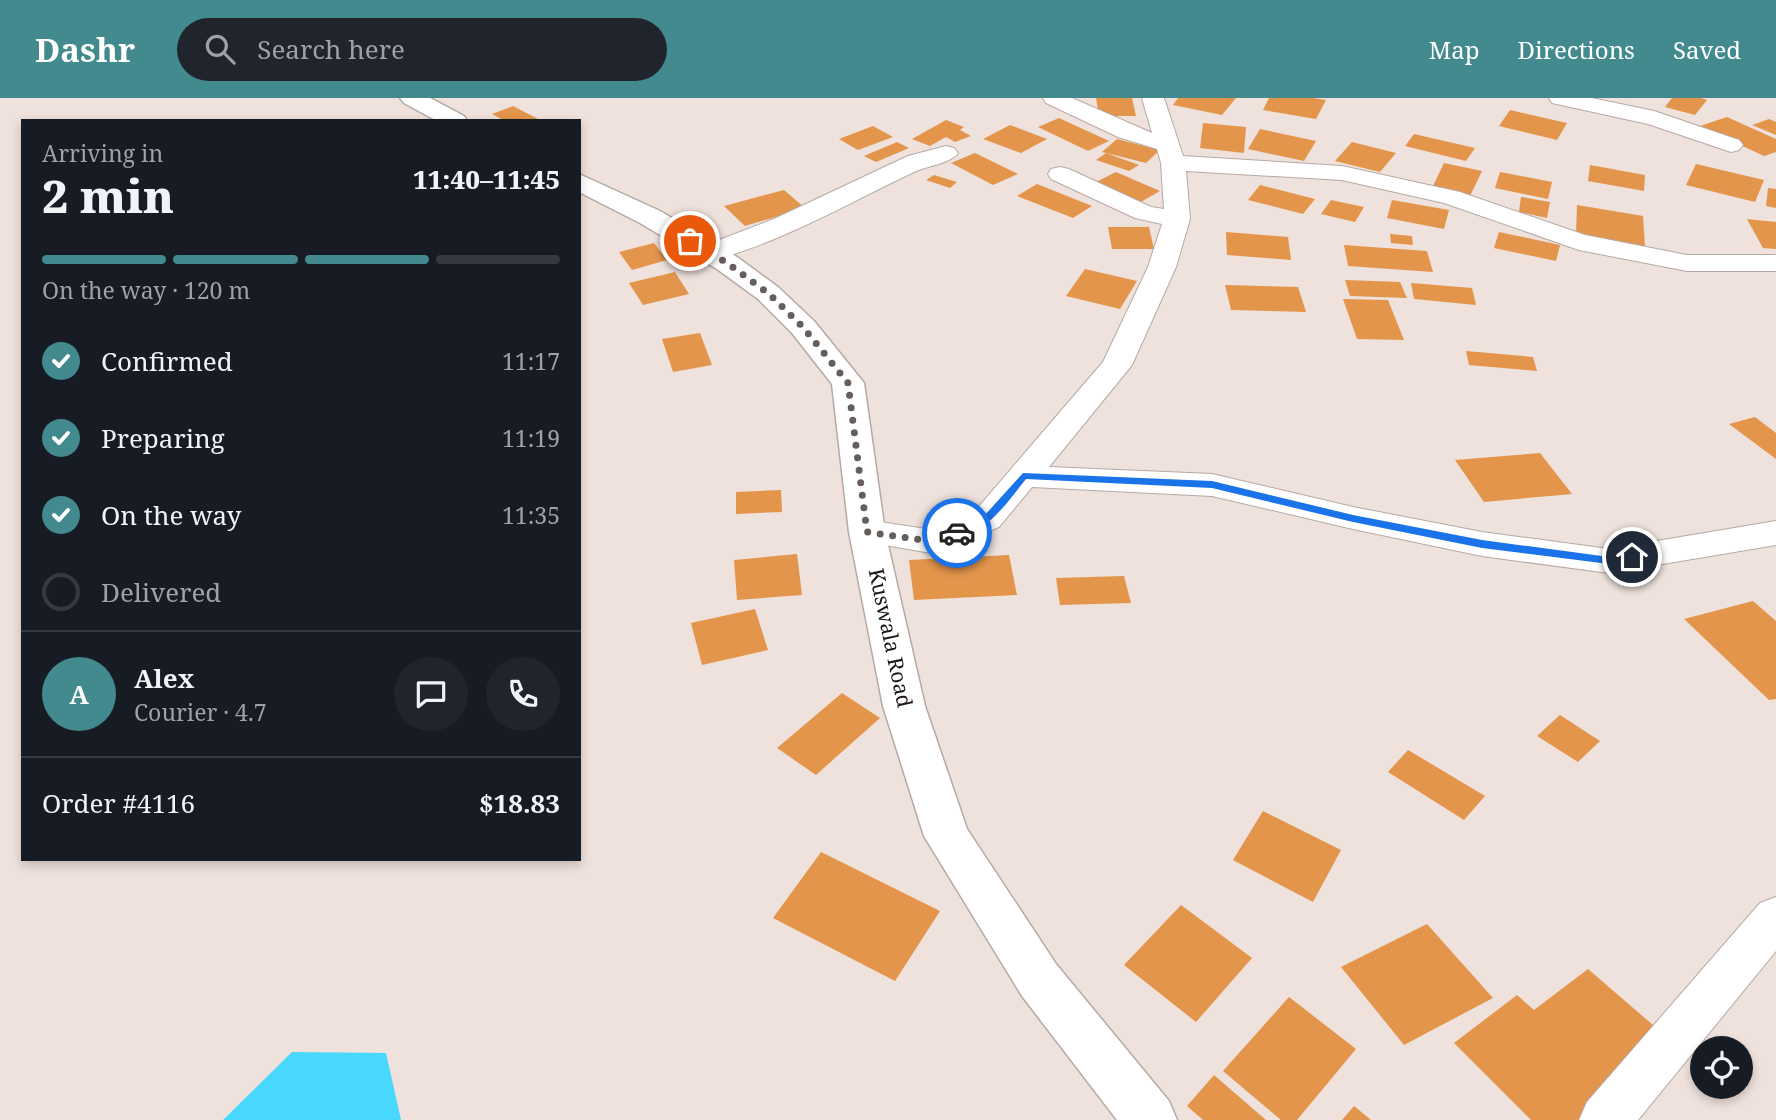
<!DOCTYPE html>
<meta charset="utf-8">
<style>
body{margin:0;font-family:"Noto Serif",serif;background:#20242c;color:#f1f3f6;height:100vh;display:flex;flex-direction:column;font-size:26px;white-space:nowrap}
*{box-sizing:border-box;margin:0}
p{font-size:23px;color:#9ea1a6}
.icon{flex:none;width:38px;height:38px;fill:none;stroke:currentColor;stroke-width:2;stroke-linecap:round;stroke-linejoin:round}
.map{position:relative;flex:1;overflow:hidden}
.drawer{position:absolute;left:21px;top:21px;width:560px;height:742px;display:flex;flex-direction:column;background:#171b24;border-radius:0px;box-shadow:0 4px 10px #0003}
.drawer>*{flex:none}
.fabs{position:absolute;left:1690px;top:938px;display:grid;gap:14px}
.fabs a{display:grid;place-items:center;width:63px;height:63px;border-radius:50%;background:#171b24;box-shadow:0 4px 10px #0003;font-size:35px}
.pin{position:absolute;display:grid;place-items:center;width:60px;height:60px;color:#fff;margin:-30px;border:4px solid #fff;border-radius:50%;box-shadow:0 2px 7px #0007}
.courier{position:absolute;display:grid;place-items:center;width:70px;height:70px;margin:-35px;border:5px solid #1a73e8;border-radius:50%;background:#fff;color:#222;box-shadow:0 2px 9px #0007}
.summary em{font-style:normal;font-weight:800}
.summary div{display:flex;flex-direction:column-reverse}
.summary{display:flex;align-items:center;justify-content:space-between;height:119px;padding:0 21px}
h1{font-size:46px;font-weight:800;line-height:52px}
.bar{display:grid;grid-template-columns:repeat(4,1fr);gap:10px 7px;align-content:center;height:84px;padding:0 21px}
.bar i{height:9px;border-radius:5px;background:#363941}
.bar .current{background:#428a8d}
.bar p{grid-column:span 4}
.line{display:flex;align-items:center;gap:18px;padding:0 21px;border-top:2px solid #363941}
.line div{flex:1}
.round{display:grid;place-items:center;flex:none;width:74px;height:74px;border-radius:37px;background:#20242c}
ol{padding:0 21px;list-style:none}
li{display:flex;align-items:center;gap:21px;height:77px}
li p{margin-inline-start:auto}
li .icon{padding:7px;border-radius:50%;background:#428a8d;color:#fff;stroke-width:4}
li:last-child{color:#9ea1a6}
li i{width:38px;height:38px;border:4px solid #363941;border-radius:50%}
header{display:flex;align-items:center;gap:42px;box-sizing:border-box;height:98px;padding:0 35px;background:#428a8d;color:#fff}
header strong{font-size:33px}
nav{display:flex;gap:38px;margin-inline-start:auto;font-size:24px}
.search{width:490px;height:63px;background:#20242c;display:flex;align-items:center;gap:18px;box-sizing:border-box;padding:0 24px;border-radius:38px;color:#9ea1a6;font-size:26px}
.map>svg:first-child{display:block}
.water{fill:#48d8fd}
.building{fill:#e3954b}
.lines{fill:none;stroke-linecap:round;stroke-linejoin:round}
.street-casing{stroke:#b6a9a4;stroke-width:2}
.secondary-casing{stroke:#b6a9a4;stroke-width:3}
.street{fill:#fff;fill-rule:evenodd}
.secondary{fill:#fff;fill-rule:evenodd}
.route{fill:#1a73e8}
.done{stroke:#665e5b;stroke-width:7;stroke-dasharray:0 12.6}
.labels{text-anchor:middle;stroke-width:5;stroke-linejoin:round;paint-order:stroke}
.street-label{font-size:21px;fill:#1d1816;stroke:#fff}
</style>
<header>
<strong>Dashr</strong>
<div class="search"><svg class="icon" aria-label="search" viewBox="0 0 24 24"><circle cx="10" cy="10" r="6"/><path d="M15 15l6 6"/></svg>Search here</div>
<nav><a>Map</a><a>Directions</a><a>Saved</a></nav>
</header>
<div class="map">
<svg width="1776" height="1022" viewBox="0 0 1776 1022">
<rect width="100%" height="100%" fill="#efe1dc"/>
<!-- water -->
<path class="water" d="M292,954l94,1 15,67h-178z"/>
<!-- building -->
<path class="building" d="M1096,0h36l4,18h-37z
M1178,0h58l-14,17 -49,-10z
M1269,0h44l13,2 -10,19 -53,-9z
M1672,0h29l6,2 -12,15 -30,-8z
M513,8l29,15h-37l-13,-7z
M1510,12l57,13 -10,17 -58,-14z
M1727,19l49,22v13l-12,4 -64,-30z
M1059,20l50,23 -21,10 -50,-24z
M1769,21l7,3v13l-24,-10z
M946,22l18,7 -4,3 11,6 -16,6 -9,-5 -16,9 -18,-7z
M1203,25l43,4 -2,26 -44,-5z
M1010,27l37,14 -26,14 -38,-14z
M873,28l20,11 -35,13 -19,-11z
M1260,31l56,12 -12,20 -56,-12z
M1414,36l61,14 -9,13 -61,-15z
M1117,41l43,11 -14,13 -44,-11z
M897,44l12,6 -33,14 -12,-6z
M1352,44l44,11 -16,19 -45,-11z
M975,55l43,21 -25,11 -42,-22z
M1106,55l33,12 -10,6 -33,-11z
M1444,65l38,8 -12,25 -38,-8z
M1696,66l68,16 -9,22 -69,-17z
M1590,67l55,10 -1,16 -56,-10z
M1116,74l44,19 -21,12 -45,-20z
M1500,74l52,10 -4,17 -53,-11z
M934,77l23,7 -7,6 -24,-8z
M1037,86l55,22 -19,12 -56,-22z
M1260,87l55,14 -12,15 -55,-14z
M1768,90l8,1v19l-10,-2z
M784,92l21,18 -60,18 -21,-20z
M1521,99l29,5 -3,16 -28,-6z
M1331,102l33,7 -9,15 -34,-8z
M1392,102l57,10 -5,19 -57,-11z
M1577,107l66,11 2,31 -69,-11z
M1747,121l29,3v27l-13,-1z
M1108,129h41l5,22h-42z
M1226,134l62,5 3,23 -64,-5z
M1499,134l61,13 -4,16 -62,-13z
M1390,136l22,2 1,9 -22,-2z
M654,145l13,17 -35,10 -13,-18z
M1344,147l83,6 6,21 -85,-6z
M1085,171l52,12 -17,28 -54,-13z
M675,174l14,22 -46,11 -14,-22z
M1345,182l55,2 7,16 -57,-2z
M1411,185l61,5 4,17 -62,-6z
M1225,187l73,2 8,25 -75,-2z
M1343,201l45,1 16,40 -47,-1z
M700,235l12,32 -39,7 -11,-33z
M1466,253l67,6 4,14 -68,-6z
M1755,319l21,16v26l-47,-35z
M1540,355l32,41 -88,8 -29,-42z
M781,392l1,22 -46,2v-22z
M797,456l5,41 -65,5 -3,-40z
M1009,457l8,40 -103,5 -5,-40z
M1124,478l7,27 -71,2 -4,-27z
M1753,503l23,20v78l-7,1 -85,-81z
M755,511l13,41 -66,15 -11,-42z
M842,595l38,25 -64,57 -39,-27z
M1560,617l40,26 -22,21 -41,-26z
M1408,652l77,46 -21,24 -76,-48z
M1263,713l78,39 -28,52 -80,-42z
M821,754l119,59 -45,70 -122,-63z
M1181,807l71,53 -56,64 -72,-57z
M1427,826l66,74 -89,47 -63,-78z
M1588,871l80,69 -88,82h-49l-77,-77 63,-48 17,15z
M1289,899l67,52 -59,71h-16l-58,-49z
M1214,977l52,45h-63l-16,-14z
M1354,1008l17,14h-29z"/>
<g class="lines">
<!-- street casing -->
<g class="street-casing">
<path id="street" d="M1043,0h29l80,35 -10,-35h22l19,58 159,10 118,26 125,43 102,20h89v16h-89l-108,-21 -135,-47 -102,-23 -156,-9 4,48 -14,48 -44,98 -83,102 163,7 141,33 129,25 127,17 167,-28v24l-167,28 -127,-17 -129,-27 -141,-33 -180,-9 -33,40 -62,27 -82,-14 -5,-8 5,-8 12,-4 66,10 42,-19 128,-149 45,-95 14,-43 -27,-6 -84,-39 -3,-5 3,-5 9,-2 9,2 82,38 13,2 -3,-46 -4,-14 -39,-12 -72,-34z
M1549,0h43l62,13 85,29 4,5 -4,5 -8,2 -83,-28 -96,-21z
M946,48l8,2 4,5c-8,11 -32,13 -44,19 -66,31 -133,71 -204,89l-9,-2 -4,-6 4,-6 73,-28 134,-63z
M1776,799v54l-138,169h-59l8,-18 173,-199z"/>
</g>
<!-- secondary casing -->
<g class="secondary-casing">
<path id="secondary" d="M400,0h30l34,18 3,5h-30l-33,-18z
M579,76l81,37 77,46 41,30 36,34 50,62 21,149 40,174 42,123 89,135 113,137 8,19h-60l-95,-124 -98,-160 -41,-130 -34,-174 -17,-148 -40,-51 -34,-34 -41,-30 -77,-46 -61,-31z"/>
</g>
<!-- street -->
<use href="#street" class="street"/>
<!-- secondary -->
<use href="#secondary" class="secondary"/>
</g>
<!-- route -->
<path class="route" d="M1023,375l189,8 141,34 129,25 127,17 23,-4 6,4 -6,3 -23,4 -127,-16 -129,-26 -141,-34 -186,-9c-17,21 -43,60 -73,57v-5l31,-15z"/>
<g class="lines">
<!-- done -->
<path class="done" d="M690,143l37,22 41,30 35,34 45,56 19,149 70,10 20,-9"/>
</g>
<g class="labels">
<!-- street labels -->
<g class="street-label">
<text transform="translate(890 540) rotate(78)" y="7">Kuswala Road</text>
</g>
</g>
</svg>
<div class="fabs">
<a><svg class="icon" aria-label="locate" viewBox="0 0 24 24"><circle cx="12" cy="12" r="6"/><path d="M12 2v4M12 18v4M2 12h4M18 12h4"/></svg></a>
</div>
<div class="pin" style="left:690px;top:143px;background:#ea580c"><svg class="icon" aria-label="bag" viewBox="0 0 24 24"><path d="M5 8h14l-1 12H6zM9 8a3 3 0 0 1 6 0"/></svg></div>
<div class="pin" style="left:1632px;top:459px;background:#1f2937"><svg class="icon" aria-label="home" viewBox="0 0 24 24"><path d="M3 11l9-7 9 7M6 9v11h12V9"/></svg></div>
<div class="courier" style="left:957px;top:435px"><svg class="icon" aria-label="car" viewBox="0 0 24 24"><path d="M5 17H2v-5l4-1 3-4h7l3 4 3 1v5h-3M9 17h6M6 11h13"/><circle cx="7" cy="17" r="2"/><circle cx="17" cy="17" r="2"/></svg></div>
<section class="drawer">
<div class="summary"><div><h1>2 min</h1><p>Arriving in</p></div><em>11:40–11:45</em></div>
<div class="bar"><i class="current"></i><i class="current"></i><i class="current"></i><i></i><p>On the way · 120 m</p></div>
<ol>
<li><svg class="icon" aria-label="check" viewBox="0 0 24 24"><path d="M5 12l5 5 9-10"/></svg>Confirmed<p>11:17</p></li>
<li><svg class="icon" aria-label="check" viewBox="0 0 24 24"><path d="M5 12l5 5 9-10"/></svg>Preparing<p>11:19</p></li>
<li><svg class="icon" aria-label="check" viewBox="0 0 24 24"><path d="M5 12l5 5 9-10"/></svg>On the way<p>11:35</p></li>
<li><i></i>Delivered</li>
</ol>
<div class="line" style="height:126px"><b class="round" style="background:#428a8d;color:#fff">A</b><div><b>Alex</b><p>Courier · 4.7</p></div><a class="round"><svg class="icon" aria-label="chat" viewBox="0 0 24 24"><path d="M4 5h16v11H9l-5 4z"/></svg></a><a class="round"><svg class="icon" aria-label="phone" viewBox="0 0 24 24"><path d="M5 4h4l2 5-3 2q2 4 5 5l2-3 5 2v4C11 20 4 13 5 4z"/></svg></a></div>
<div class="line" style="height:91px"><div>Order #4116</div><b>$18.83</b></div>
</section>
</div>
